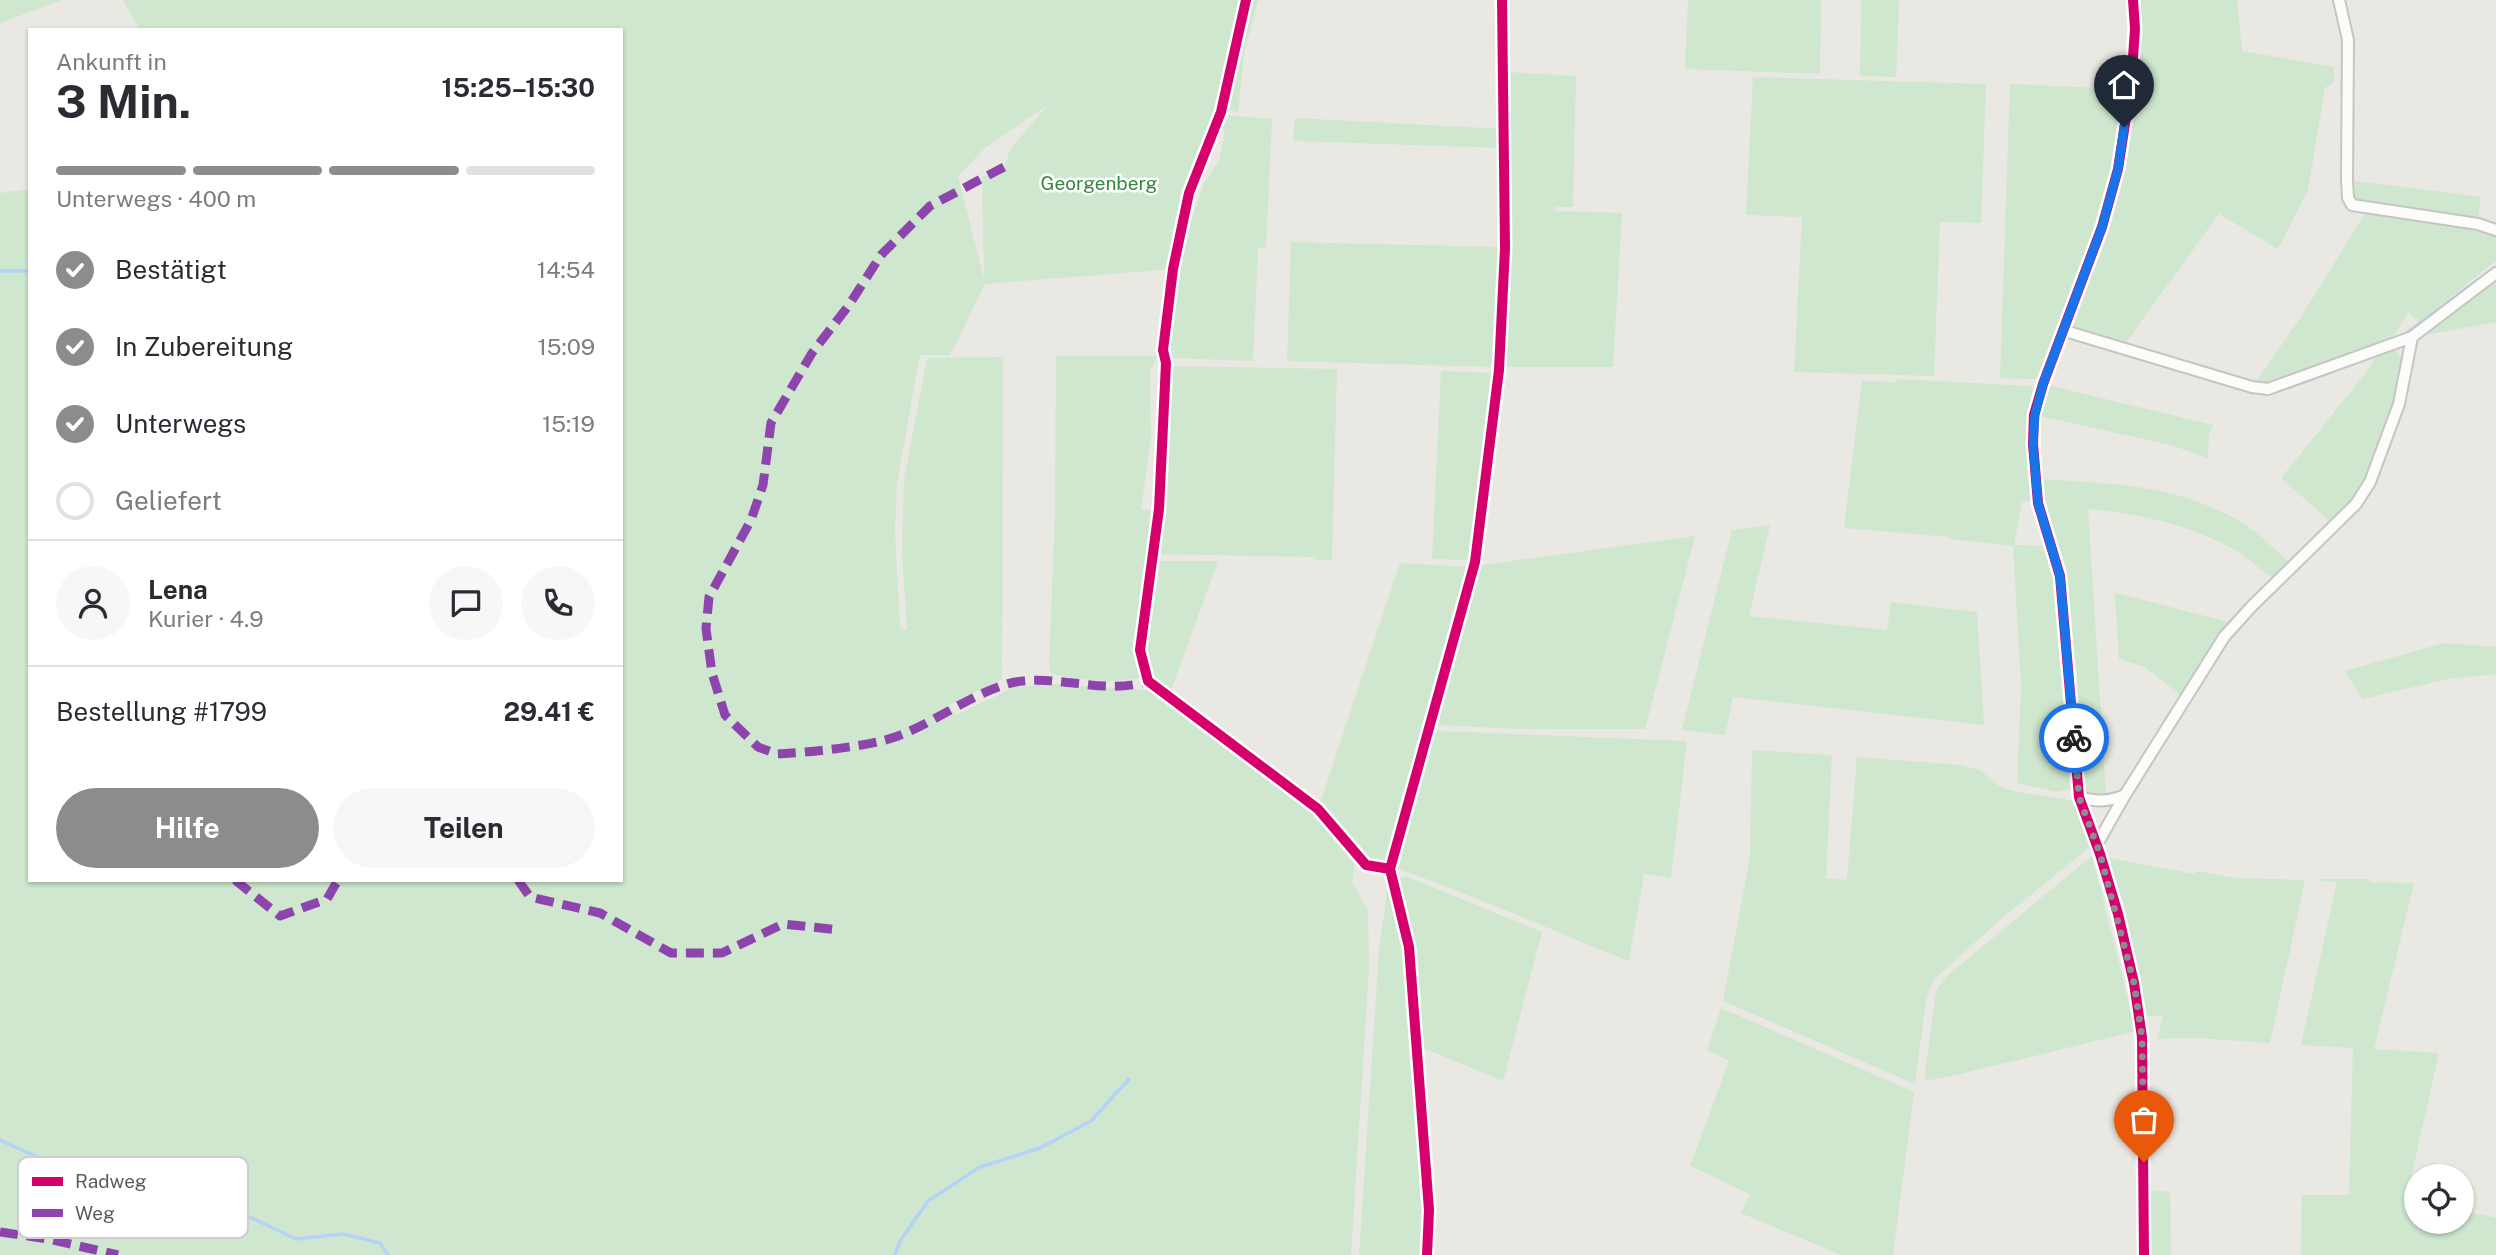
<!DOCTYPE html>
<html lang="de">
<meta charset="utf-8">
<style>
body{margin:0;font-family:"Public Sans",sans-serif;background:#f7f7f7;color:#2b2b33;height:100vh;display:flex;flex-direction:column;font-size:26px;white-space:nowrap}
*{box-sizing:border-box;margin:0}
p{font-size:23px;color:#7c7c81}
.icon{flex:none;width:38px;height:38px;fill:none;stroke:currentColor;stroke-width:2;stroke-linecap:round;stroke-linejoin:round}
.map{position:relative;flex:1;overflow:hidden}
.drawer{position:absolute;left:28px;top:28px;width:595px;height:854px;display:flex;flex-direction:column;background:#fff;border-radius:0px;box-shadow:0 2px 5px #0004}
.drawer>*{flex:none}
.tools{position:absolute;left:2404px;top:1164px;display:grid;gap:14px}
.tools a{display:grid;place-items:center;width:70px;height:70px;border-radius:50%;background:#fff;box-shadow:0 2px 5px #0004;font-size:35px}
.pin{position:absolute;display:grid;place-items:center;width:60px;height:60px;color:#fff;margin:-72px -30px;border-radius:50% 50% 50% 0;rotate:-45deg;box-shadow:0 0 7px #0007}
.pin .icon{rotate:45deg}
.courier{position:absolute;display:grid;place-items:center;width:70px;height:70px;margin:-35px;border:5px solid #1a73e8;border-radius:50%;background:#fff;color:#222;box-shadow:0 2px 9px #0007}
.overview em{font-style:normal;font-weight:700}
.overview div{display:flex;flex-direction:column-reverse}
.overview{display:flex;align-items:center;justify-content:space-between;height:119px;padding:0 28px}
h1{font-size:46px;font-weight:700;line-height:52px}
.bar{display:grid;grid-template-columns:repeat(4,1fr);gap:10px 7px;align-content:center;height:84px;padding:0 28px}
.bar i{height:9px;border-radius:5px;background:#e1e1e2}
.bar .selected{background:#8b8c8e}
.bar p{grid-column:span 4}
.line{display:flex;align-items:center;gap:18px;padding:0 28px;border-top:2px solid #e1e1e2}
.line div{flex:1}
.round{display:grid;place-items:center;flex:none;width:74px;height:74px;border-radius:37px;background:#f7f7f7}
ol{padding:0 28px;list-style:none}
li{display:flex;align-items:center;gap:21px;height:77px}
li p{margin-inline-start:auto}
li .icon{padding:7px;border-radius:50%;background:#8b8c8e;color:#fff;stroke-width:4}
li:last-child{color:#7c7c81}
li i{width:38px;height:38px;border:4px solid #e1e1e2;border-radius:50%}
.button{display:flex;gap:14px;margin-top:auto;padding:14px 28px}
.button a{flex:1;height:80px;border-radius:42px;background:#8b8c8e;color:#fff;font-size:28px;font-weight:700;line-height:80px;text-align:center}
.button a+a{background:#f7f7f7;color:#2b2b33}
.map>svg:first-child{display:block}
.green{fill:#cfe7ce;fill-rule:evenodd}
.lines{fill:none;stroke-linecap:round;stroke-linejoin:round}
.stream{stroke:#b3d4f6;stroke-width:3.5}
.minor-casing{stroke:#c5c6c4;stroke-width:14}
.minor{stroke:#fcfcfb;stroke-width:10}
.quiet{stroke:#8e44ad;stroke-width:9;stroke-dasharray:18 9;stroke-linecap:butt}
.cycleway-casing{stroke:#fff;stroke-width:15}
.cycleway{stroke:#d6006c;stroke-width:10}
.done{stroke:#8b8c8e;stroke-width:7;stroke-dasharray:0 12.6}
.route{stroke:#1a73e8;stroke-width:9}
.labels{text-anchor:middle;stroke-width:5;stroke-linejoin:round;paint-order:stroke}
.park-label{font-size:19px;fill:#31873c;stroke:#fff}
.key{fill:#fff;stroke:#cdced0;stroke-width:2}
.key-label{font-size:19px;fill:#585b61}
</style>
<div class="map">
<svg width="2496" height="1255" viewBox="0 0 2496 1255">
<rect width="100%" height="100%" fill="#e9e8e2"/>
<!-- green -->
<path class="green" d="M0,0h62l-62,23z
M123,0h1123l-73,269 -188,15 -35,71h-30l-23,128 -2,48 5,96 7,4 -5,-79 2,-72 23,-122 76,-1 -1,322 -53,26 7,10 59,-28 36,-3 97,6 14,7 155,115 38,53 -3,18 16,27 1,59 -18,286h-1351v-1062l30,-4v691h591v-850h-481zM1049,104l-38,44 -7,19 -22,10 2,102 -26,-103 27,-28z
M1249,0h9l-14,53 -6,60 -13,-5z
M1688,0h133l-1,74 -135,-5z
M1861,0h38l-3,77 -36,-1z
M2136,0h101l5,51 92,16v15l-9,6 -17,102 -30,59 -59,-35 -95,131 -42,-14 -10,-7 48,-146z
M1507,72l69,4 -3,131h-17l-1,4 67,2 -9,154h-106l-4,-4z
M1753,77l233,7 -5,139 -41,-1 -6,154 -140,-4 8,-155 -56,-2z
M2010,84l113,5 -5,53 -23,91 -52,141 -10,5 -33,-1z
M1224,115l48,4 -6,128 -8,2 -5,112 -81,-3 -6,-7 9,-81 29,-87 15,-22 6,-28 -4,-9z
M1295,118l208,11 1,19 -211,-7z
M2349,180l132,17 -3,24 -120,-19 -7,-4z
M2366,212l110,14 20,9v26l-77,61 -11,-10 -15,26 -123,46 -15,-1 46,-66z
M1291,242l207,5 -4,115 -4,5 -203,-6z
M2496,279v43l-77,14z
M2394,350l9,9c-10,42 -22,105 -49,139 -7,9 -16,16 -24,23l-49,-43 88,-109 7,-14z
M1056,356h101l-7,16 1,64 -10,73 12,2 -17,126 4,41c-29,6 -60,2 -89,-5l-2,-8 6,-150z
M1168,366l169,3 -5,191h-17v-3l-157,-3z
M1441,371l51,2 -24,187 -36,-1z
M1896,379l134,7 6,4c-8,38 -8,72 -6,111l-8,1 -8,43 39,1 16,139 -6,1 7,103 -13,3 -40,-9 4,-97 -8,-140 -63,-7v-2l-106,-9 18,-147 34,1z
M2043,384l170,41 -4,10 -1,23 -37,-13 -136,-30z
M2039,479c72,4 146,6 208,47 15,10 28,24 41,35l-16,17c-11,-8 -22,-19 -34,-26 -44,-26 -99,-39 -150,-43l18,289 -24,-4 -10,-115 5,-4 -1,-14 -5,-2 -11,-109 -16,-44z
M1770,525l-21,91 138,14 4,-28 86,10 7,113 -251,-28 -8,38 -43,-5 50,-200z
M1695,536l-50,193h-125l-84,-4 39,-159z
M1157,561h61l-48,132 -18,-13 -10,-32z
M1400,563l68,4 -41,161 -42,135 -15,-4 -51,-53z
M2115,593l114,29 -46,75 -38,-30 -26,-8z
M2444,643l52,4v27l-48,5 -86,20 -17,-28z
M1438,731l249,10 -16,137 -27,-4 -15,87c-78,-31 -154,-65 -233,-93l38,-134z
M1752,750l80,5 -6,123 21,2 10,-123 104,8 19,5 19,16 14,5 62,10 16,45 -90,73 -68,61 -7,21 -11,83 -192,-83 27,-145z
M2092,856l44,175 -180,44 -32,6 12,-90 12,-16z
M2110,858l84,16 2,-3 40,7 69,2 -35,163 -73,-5 -40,1 6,-23h-20l-36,-151z
M1405,876l137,56 -39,149 -82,-34 -9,-100 -14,-68z
M2321,879h49v3l44,1 -40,166 65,4 -32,142 10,3v24h45v-12l34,8v37h-195l1,-60h47l4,-147 -52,-3 36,-163 -17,-1z
M1392,881l13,68 19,265 -1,41h-64l20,-305 9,-65z
M1721,1008l193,84 -21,163h-52l-100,-42 9,-19 -60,-28 39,-105 -22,-11z
M2148,1190l22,2 1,63h-24z"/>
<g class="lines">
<!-- stream -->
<path class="stream" d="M0,271h28
M2407,333l71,-53
M2289,387l42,-15
M0,1140l44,20
M64,1164l37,14 55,13 41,1 99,47 47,-5 37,9 8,12
M895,1255l5,-14 28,-40 52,-34 60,-19 51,-27 38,-42"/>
<!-- minor casing -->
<g class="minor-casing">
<path id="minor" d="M1246,0l-25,112 -32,81 -16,76 -10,81 3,13 -7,146 -19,141 8,31 170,128 48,56 24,4
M2133,0l2,29 -4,56 -13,84 -16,58 -59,157 -9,31 -1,29 5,59 22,73 19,221 21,57 18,60 16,69 8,54 2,218
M2339,0l9,40 -1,140 1,18 4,7 126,19 18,6
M2065,331l187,56 16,2 144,-52 84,-64
M2079,797c17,5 29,5 46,-2
M2096,846l29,-51 99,-158 28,-31 104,-102 14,-22 29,-78 13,-67
M1427,1255l2,-45 -20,-263 -19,-78 85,-307 24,-192 6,-122 -3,-248"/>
</g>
<!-- minor -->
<use href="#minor" class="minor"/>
<!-- quiet -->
<path class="quiet" d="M1004,167l-74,39 -49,49 -32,50 -37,48 -41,70 -8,62 -12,35 -42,77 -3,32 6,44 13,42 33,32 19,7c32,-2 92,-7 121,-18 37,-14 69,-39 106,-51 46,-15 99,12 144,-4
M235,880l45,36 47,-17 11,-19
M518,880l12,17 70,16 71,40h51l61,-29 57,6
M0,1232l48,7 70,16"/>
<!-- cycleway casing -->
<g class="cycleway-casing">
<path id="cycleway" d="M1246,0l-25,112 -32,81 -16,76 -10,81 3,13 -7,146 -19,141 8,31 170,128 48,56 24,4
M2133,0l2,29 -4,56 -13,84 -16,58 -59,157 -9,31 -1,29 5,59 22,73 19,221 21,57 18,60 16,69 8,54 2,218
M1427,1255l2,-45 -20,-263 -19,-78 85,-307 24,-192 6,-122 -3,-248"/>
</g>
<!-- cycleway -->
<use href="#cycleway" class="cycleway"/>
</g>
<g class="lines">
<!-- done -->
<path class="done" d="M2074,738l5,59 21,57 34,129 8,54 2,125"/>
<!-- route -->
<path class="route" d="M2074,738l-14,-162 -22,-73 -5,-59 2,-29 8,-31 59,-157 16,-58 6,-42"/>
</g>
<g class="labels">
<!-- park labels -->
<g class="park-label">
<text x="1099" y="190">Georgenberg</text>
</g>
</g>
<!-- legend -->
<rect x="18" y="1157" width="230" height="81" rx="10" class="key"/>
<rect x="32" y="1177" width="31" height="9" fill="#d6006c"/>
<rect x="32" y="1209" width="31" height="8" fill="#8e44ad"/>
<g class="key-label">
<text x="75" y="1188">Radweg</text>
<text x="75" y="1220">Weg</text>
</g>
</svg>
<div class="tools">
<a><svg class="icon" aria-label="locate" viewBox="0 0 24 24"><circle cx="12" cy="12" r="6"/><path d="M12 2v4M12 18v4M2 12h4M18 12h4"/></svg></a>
</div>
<div class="pin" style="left:2144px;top:1162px;background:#ea580c"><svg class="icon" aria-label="bag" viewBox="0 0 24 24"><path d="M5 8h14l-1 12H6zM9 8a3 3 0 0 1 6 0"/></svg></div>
<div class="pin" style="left:2124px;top:127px;background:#1f2937"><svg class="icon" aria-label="home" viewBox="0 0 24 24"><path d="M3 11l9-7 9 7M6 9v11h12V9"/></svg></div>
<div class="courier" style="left:2074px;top:738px"><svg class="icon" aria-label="bike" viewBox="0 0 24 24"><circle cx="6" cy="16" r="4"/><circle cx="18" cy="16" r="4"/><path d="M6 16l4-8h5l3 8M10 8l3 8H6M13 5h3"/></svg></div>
<section class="drawer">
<div class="overview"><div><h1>3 Min.</h1><p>Ankunft in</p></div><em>15:25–15:30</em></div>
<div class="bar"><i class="selected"></i><i class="selected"></i><i class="selected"></i><i></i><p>Unterwegs · 400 m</p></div>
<ol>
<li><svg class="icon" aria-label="check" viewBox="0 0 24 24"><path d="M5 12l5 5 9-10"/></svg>Bestätigt<p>14:54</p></li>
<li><svg class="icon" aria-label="check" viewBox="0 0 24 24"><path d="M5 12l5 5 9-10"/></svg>In Zubereitung<p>15:09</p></li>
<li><svg class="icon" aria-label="check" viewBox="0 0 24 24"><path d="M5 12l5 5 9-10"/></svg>Unterwegs<p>15:19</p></li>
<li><i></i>Geliefert</li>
</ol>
<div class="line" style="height:126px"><a class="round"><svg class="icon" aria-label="person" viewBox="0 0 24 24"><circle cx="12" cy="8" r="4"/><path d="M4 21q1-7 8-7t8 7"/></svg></a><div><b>Lena</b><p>Kurier · 4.9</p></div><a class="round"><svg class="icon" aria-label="chat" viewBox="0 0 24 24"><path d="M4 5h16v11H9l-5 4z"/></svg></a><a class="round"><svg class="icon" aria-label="phone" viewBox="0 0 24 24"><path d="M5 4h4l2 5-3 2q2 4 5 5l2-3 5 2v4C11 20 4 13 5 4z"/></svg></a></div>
<div class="line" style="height:91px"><div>Bestellung #1799</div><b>29.41 €</b></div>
<div class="button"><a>Hilfe</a><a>Teilen</a></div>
</section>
</div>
